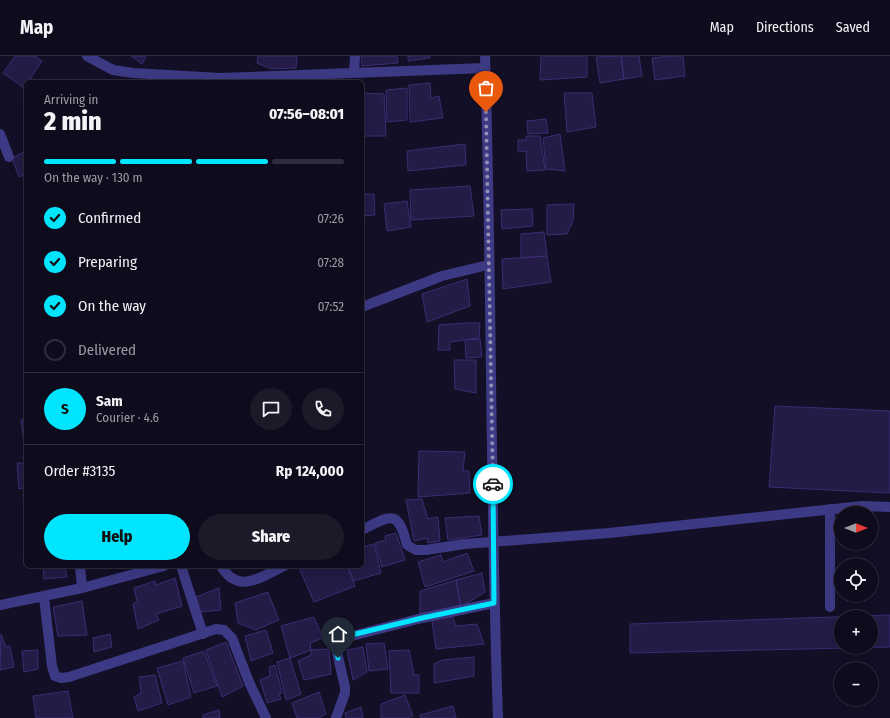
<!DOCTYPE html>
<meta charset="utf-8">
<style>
body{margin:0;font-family:"Fira Sans Condensed",sans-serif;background:#1c1929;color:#f1f3f6;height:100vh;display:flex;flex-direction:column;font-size:15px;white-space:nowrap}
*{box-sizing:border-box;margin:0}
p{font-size:13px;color:#9b9ba3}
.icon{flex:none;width:22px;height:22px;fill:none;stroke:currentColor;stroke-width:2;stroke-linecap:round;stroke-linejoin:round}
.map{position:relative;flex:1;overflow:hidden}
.details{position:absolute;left:24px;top:24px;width:340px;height:488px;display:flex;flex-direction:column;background:#0e0b1c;border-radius:6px;box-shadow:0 4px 16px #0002,0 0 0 1px #2e2b3b}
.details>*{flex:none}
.needle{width:26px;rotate:90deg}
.fabs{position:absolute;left:834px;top:450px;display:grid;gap:8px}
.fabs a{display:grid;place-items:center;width:44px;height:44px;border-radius:50%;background:#0e0b1c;box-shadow:0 4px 16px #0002,0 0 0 1px #2e2b3b;font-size:20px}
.pin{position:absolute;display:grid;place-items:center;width:34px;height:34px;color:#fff;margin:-41px -17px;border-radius:50% 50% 50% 0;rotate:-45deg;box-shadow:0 0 4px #0007}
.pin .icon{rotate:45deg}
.courier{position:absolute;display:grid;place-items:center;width:40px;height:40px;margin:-20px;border:3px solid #00e5ff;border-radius:50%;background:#fff;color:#222;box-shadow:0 1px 5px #0007}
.head em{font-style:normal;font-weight:800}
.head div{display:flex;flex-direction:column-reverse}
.head{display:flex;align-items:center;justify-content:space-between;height:68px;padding:0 20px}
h1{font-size:26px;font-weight:800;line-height:30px}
.bar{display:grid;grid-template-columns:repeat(4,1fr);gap:6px 4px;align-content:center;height:48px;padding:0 20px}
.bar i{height:5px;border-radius:3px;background:#2e2b3b}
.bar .selected{background:#00e5ff}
.bar p{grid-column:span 4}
.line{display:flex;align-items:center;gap:10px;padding:0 20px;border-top:1px solid #2e2b3b}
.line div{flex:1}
.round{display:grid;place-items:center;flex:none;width:42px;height:42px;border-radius:21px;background:#1c1929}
ol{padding:0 20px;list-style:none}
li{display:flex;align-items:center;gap:12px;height:44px}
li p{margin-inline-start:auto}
li .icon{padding:4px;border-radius:50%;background:#00e5ff;color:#111;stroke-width:4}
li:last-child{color:#9b9ba3}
li i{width:22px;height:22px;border:2px solid #2e2b3b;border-radius:50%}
.button{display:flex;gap:8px;margin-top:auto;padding:8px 20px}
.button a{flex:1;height:46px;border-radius:24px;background:#00e5ff;color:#111;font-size:16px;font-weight:800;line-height:46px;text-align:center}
.button a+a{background:#1c1929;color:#f1f3f6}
header{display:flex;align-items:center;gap:24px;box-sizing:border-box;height:56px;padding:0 20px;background:#0e0b1c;border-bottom:1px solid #2e2b3b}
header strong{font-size:19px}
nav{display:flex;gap:22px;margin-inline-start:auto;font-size:14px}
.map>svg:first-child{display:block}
.building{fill:#241b47;stroke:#3b2d73;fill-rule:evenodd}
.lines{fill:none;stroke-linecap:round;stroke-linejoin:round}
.minor{stroke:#3d3a85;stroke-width:10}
.done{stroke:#948fb3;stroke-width:4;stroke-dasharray:0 7.2}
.route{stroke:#00e5ff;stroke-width:5}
</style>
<header>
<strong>Map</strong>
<nav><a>Map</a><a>Directions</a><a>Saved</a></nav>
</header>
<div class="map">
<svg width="890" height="662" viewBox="0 0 890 662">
<rect width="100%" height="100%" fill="#130f26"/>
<!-- building -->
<path class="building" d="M15,0h20l7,5 -14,21h-2l-2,6 -21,-15z
M131,0h15l-4,8z
M258,0h39l-1,12 -25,1 -14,-6z
M361,0h36l1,7 -36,3z
M408,0h22v2l-22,3z
M541,0h46v21l-47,3z
M621,0l3,23 -24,4 -4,-26z
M621,0h18l3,20 -18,3z
M670,0h13l2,20 -30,4 -3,-22z
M430,27l1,15 8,-2 4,22 -33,4 -1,-37z
M407,32v32l-20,2 -1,-32z
M362,37l22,1 2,42h-23l-1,3z
M564,37h28l4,34 -29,5z
M546,63l2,14 -20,1 -1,-13z
M560,78l5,37 -19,-2 -3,-31z
M526,80h14l5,34 -18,1 -1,-20 -8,1v-12h8z
M465,88l1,21 -58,6 -1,-20z
M26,95v23l-7,3 -7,-19z
M470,130l4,30 -63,4 -1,-30z
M362,138h12l1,21 -13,1z
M407,145l4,26 -24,4 -3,-27z
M574,148l-1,17 -6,13 -20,1v-30z
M532,153l1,17 -31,3 -1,-19z
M544,176l3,24 -26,2v-24z
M547,200l4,26 -48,7 -1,-30z
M467,223l3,27 -43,16 -5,-28z
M465,267h15l-1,15 -29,4v8h-12l1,-25z
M480,283l2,18 -16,1 -1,-18z
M454,304h22v33l-21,-4z
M775,350l115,5v82l-121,-6z
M26,363v24h-2l-3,-23z
M419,395l46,1 -2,19h6l1,22 -52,4z
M23,401h3v30l-7,2 -2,-26h7z
M23,438h3v30z
M422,443l6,20 10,-2 2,24 -12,2 -1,-5 -13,3 -8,-41z
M479,460l3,19 -34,5 -3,-22z
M396,477l9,27 -23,7 -7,-24 11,-3 -1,-4z
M374,488l7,29 -27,8 -6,-15h14v-19z
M467,497l7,18 -49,16 -7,-25 23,-7 2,7z
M43,510h22l2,11 -23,2z
M309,510h38l8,20 -41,16 -14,-32z
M482,517l3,19 -24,15 -5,-27z
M175,522l7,28 -26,8 3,6 -21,9 -5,-25 4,-3 -3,-13 21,-7 1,4z
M456,524l5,27 -41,7v-23z
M219,532l2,22 -22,2 -3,-15z
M268,536l11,28 -23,10 -18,-7 -3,-20z
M82,545l5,34 -29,1 -5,-29z
M452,559l4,11 21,-2 7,20 -48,5 -4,-28z
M890,559v32l-260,6v-29zM841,561h30v30h-30z
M314,561l9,21 -13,5 1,7 -21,8 -9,-32z
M266,574l7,23 -22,8 -6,-25z
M1,578l5,13 4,-1 4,21 -14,3z
M110,578l2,13 -18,5 -1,-14z
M226,586l17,44 -21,11 -16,-47z
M384,587l4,26 -19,2 -3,-27z
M363,591l4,25 -14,8 -6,-30z
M329,593l2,25 -27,6 -6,-19 13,-6v-5z
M38,594v19l-14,3 -2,-21z
M409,594l5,25h5v18h-28l-2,-42z
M204,595l13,35 -23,7 -11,-35z
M474,601v19l-40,7v-19l8,-4z
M290,602l11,36 -15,6 -9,-38z
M183,605l8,36 -23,8 -11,-37z
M275,609l7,28 -3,1 2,5 -14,4 -7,-23 10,-4 -1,-9z
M155,619l7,28 -24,8 -4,-14 7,-4 -2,-16z
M68,635l5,27h-37l-3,-22z
M319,636l7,22 -7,4h-22l-5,-15z
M405,639l8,21 -6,2h-26v-14z
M453,650l3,12h-35l-1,-3z
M361,651l2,11h-17l-1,-5z
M219,654l1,8h-17v-3z"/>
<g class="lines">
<!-- minor -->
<path class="minor" d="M87,0l26,14 20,3 87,5 265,-10
M485,0c7,221 5,441 13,662
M354,17l1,-17
M0,78l9,23
M362,251l80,-31 46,-11
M830,453v98
M362,474c29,-15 36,-21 45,15l9,5h10l38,-6 145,-11 253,-27 28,1
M80,510l2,22
M181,510l22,68
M221,510c17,29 40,11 63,0
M44,541l8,69 3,10 6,2 8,-1 147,-48 8,1 8,8 17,44 17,36
M0,549l82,-17 82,-22
M336,662l9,-25v-6l-10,-43 5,-5 82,-21 72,-15"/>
</g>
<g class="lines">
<!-- done -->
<path class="done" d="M486,56l7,372"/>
<!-- route -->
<path class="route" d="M338,602l-3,-14 8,-7 79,-19 72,-15 -1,-119"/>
</g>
</svg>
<div class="fabs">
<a><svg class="needle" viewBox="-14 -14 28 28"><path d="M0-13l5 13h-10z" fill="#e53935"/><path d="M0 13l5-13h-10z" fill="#9b9ba3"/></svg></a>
<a><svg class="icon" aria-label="locate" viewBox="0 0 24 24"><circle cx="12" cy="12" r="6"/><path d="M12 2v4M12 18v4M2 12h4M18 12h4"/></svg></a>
<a>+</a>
<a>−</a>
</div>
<div class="pin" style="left:486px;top:56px;background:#ea580c"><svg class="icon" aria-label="bag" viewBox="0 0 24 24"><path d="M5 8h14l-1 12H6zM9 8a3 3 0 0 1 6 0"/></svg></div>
<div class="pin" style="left:338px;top:602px;background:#1f2937"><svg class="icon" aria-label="home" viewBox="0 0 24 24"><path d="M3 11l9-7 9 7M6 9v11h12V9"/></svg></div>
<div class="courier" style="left:493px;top:428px"><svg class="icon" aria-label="car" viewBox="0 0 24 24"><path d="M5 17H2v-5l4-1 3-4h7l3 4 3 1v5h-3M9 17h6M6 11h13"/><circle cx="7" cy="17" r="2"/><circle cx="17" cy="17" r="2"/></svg></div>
<section class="details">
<div class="head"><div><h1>2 min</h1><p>Arriving in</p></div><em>07:56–08:01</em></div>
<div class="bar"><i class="selected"></i><i class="selected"></i><i class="selected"></i><i></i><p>On the way · 130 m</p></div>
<ol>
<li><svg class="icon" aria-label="check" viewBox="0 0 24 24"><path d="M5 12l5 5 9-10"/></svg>Confirmed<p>07:26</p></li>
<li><svg class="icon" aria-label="check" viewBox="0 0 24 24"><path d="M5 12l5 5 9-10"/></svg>Preparing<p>07:28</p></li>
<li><svg class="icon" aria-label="check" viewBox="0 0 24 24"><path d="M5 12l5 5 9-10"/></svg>On the way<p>07:52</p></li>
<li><i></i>Delivered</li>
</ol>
<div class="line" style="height:72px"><b class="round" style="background:#00e5ff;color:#111">S</b><div><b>Sam</b><p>Courier · 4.6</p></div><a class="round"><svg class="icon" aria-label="chat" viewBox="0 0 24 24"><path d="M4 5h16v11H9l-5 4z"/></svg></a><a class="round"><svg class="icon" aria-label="phone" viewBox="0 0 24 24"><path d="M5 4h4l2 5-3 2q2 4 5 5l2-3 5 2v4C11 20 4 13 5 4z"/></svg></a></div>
<div class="line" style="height:52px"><div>Order #3135</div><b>Rp 124,000</b></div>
<div class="button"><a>Help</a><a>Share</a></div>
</section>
</div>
